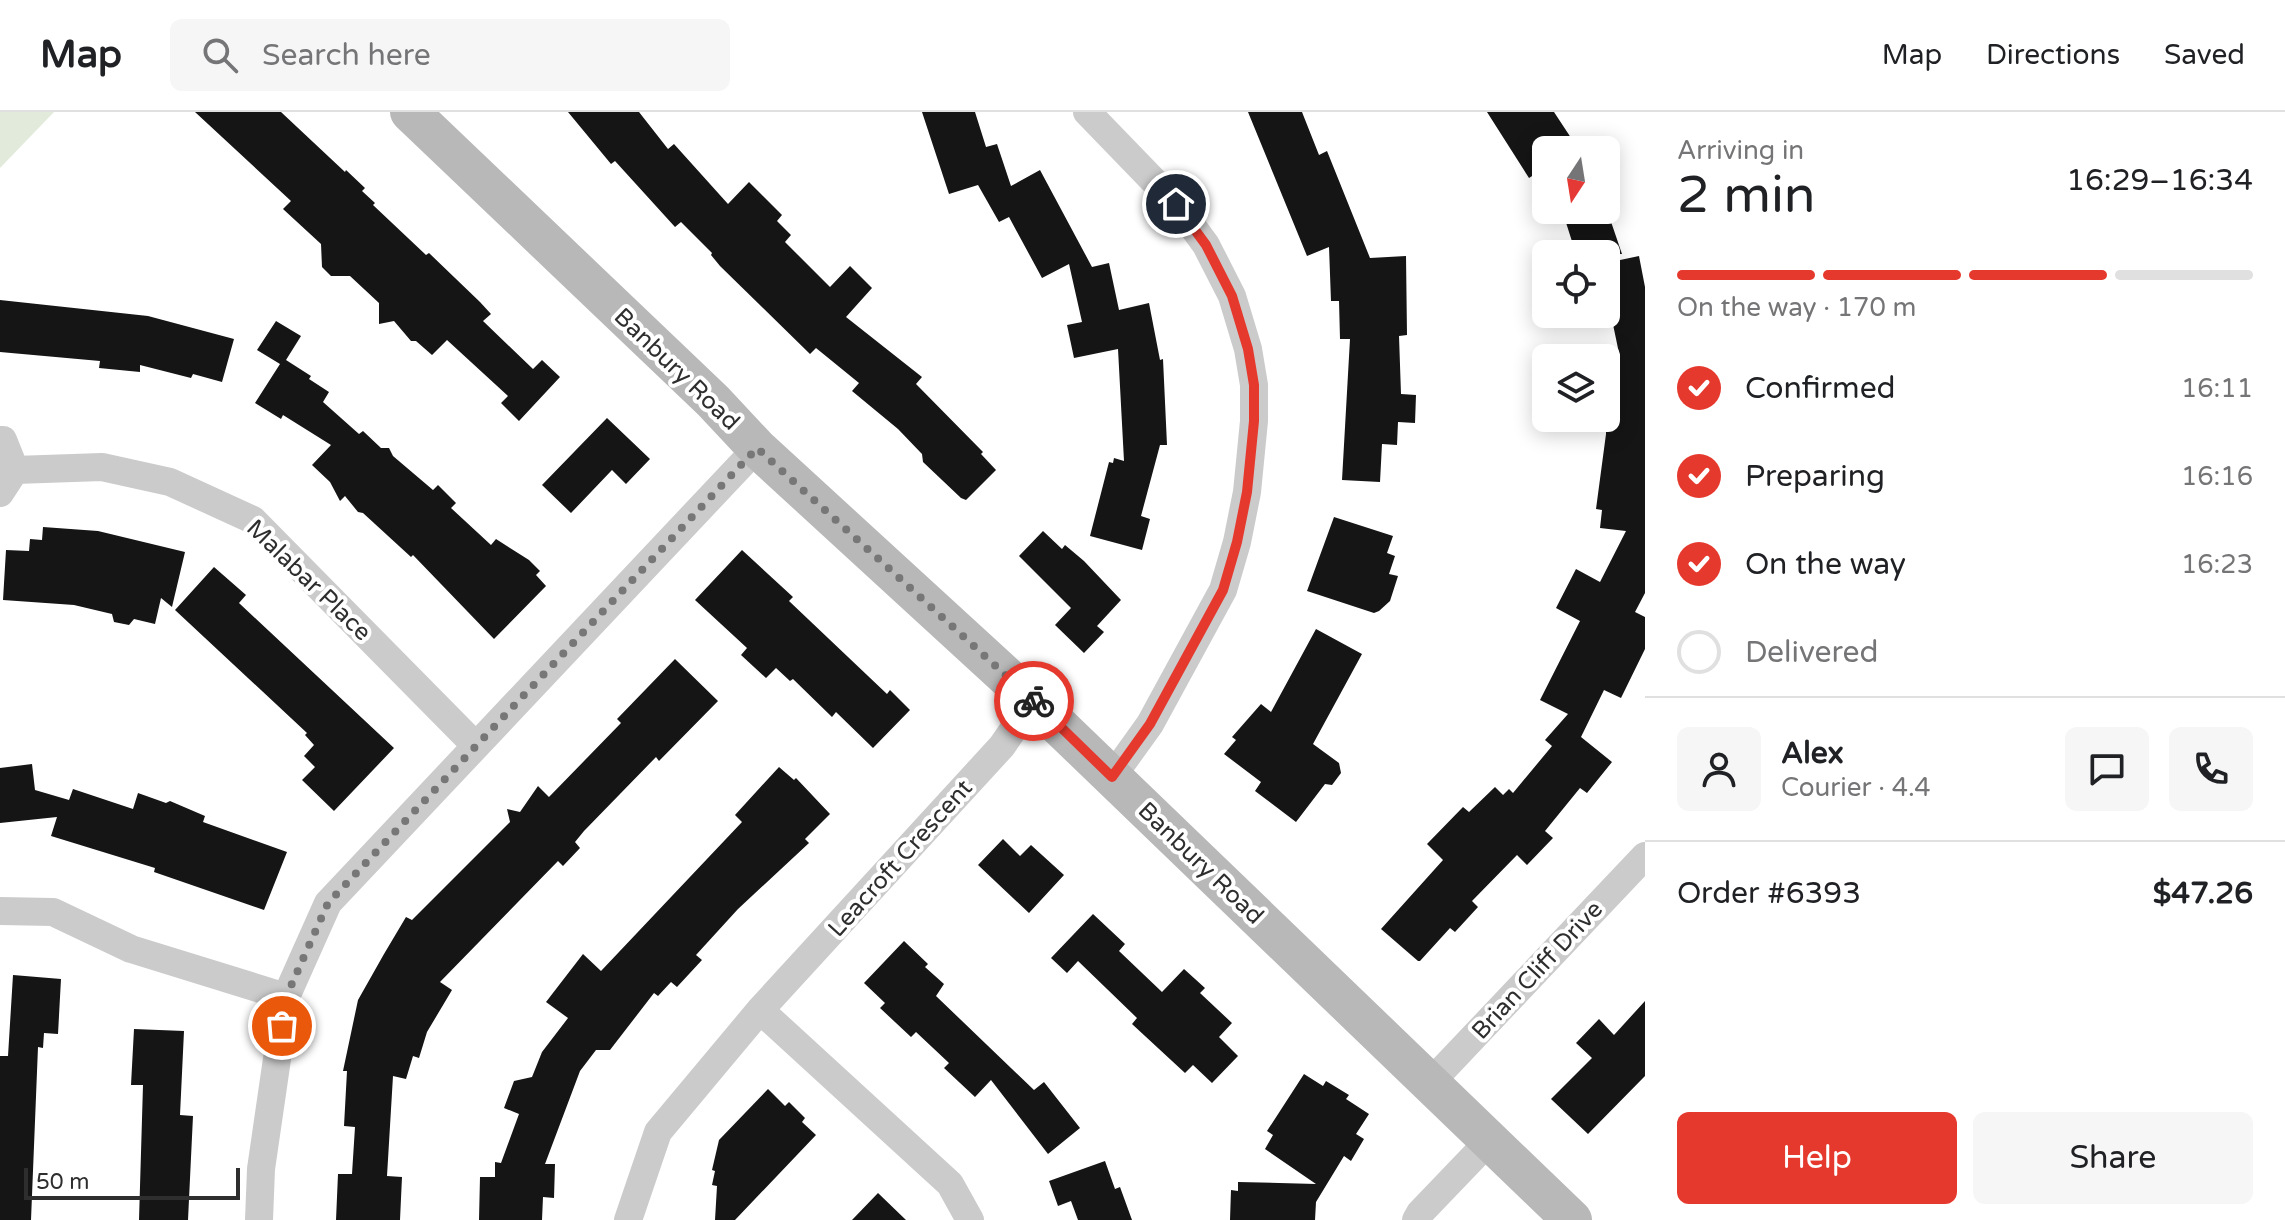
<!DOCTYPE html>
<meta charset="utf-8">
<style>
body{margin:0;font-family:"Varela Round",sans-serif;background:#f6f6f6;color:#202124;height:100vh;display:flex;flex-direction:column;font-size:30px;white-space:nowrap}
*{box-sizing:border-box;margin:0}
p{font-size:26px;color:#757577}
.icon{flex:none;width:44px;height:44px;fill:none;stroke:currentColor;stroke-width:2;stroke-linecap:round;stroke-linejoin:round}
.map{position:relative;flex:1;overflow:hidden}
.side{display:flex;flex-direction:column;background:#fff;width:640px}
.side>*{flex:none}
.needle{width:52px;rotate:192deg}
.fabs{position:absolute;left:1532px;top:24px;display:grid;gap:16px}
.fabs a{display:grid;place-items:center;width:88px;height:88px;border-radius:12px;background:#fff;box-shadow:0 4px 20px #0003;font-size:40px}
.scale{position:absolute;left:24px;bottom:20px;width:216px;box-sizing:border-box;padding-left:8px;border:4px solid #2e2e2e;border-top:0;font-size:22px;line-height:28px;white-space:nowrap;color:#2e2e2e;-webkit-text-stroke:6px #fff;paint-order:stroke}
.pin{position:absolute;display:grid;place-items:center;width:68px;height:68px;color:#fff;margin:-34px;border:4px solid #fff;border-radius:50%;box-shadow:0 2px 8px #0007}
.courier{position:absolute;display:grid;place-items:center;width:80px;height:80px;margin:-40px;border:6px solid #e6392e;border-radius:50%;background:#fff;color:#222;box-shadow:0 2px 10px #0007}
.summary em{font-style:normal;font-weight:600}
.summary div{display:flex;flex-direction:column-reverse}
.summary{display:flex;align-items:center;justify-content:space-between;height:136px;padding:0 32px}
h1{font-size:52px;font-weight:600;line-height:60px}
.bar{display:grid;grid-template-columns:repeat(4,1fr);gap:12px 8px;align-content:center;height:96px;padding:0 32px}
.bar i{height:10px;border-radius:6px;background:#e0e0e0}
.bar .active{background:#e6392e}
.bar p{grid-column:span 4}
.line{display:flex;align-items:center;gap:20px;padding:0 32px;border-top:2px solid #e0e0e0}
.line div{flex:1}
.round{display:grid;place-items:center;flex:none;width:84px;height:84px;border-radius:12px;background:#f6f6f6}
ol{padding:0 32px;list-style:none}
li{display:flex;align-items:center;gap:24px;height:88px}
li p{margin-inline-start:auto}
li .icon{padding:8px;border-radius:50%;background:#e6392e;color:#fff;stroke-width:4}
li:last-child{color:#757577}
li i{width:44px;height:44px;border:4px solid #e0e0e0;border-radius:50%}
.button{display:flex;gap:16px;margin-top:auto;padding:16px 32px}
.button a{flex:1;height:92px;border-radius:12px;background:#e6392e;color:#fff;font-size:32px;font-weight:600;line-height:92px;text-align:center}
.button a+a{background:#f6f6f6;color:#202124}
header{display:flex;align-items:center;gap:48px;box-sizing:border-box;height:112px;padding:0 40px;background:#fff;border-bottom:2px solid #e0e0e0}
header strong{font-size:38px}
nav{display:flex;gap:44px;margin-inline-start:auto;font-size:28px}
.search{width:560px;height:72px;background:#f6f6f6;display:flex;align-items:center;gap:20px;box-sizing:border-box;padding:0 28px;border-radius:12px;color:#757577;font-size:30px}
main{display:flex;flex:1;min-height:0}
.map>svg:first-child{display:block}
.green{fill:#e2ebdb}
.building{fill:#151515}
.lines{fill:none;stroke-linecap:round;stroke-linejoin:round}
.street{stroke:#cbcbcb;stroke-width:28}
.secondary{stroke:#b8b8b8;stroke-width:40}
.done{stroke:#777;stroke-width:8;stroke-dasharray:0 14.4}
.route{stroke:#e6392e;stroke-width:10}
.labels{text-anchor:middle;stroke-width:8;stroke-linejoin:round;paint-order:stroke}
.street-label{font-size:24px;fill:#2e2e2e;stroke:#fff}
</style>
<header>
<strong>Map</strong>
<div class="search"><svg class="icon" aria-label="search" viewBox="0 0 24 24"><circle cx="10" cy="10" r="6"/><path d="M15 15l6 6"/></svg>Search here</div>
<nav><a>Map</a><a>Directions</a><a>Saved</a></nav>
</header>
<main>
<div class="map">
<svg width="1645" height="1108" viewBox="0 0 1645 1108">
<rect width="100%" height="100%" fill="#fff"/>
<!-- green -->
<path class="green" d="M0,0h54l-54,56z"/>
<!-- building -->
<path class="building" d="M195,0h86l64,60 1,-2 19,18 -3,3 13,12 -2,2 53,50 3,-2 51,49 11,12 -8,7 50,48 9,-9 18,17 -41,44 -18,-18 7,-7 -61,-56 -15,15 -16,-14h-5l-17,-20 -15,3v-21l-29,-27h-19l-9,-9 -1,-23 -38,-35 8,-8z
M568,0h71l29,37 6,-5 54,60 21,-22 33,33 -5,6 14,14 -6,7 45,45 20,-21 22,22 -26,29 76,60 -6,7 67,68 -2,2 15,16 -30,30 -5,-2 -38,-36 -1,-8 -24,-25 -46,-38 7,-8 -43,-35 -6,6 -90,-88 -9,-11 1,-2 -31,-31 -6,5 -60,-66 -4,3z
M922,0h53l11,35 11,-3 14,42 29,-16 52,97 17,-4 10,47 30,-7 11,57 3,-1 4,86h-7l-19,71 9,3 -8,31 -52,-14 19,-74 4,1 1,-5 10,3 -6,-112 -44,9 -7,-33 15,-3 -13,-58 -27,14 -33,-61 -10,5 -21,-37 -29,9z
M1248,0h54l17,43 8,-4 43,107 36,-2 1,79 -8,1 2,58 15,1 -1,28 -17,-1 -1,23 -15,-1 -2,38 -38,-2 8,-141h-10l-1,-38h-8l-2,-54 -22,9z
M1487,0h67l25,38h-33v17l-17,11z
M1562,98h45l15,44h-46z
M1639,144l6,31v306l-10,19 10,5v32l-24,49 -17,-8 -23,47 31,25 -25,31 -7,-5 -35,43 8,7 -26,27 -10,-10 -45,46 6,6 -23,25 -5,-4 -30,33h-2l-37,-32 62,-69 -16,-16 36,-37 6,5 26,-25 8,8 6,-6 4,4 39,-47 -7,-6 23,-26 -28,-14 40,-79 -24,-13 20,-39 24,13 26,-51 -26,-3 2,-18 -6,-1 10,-75v-76h14l-10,-48 -4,1v-48z
M0,188l148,16 86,23 -12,43 -29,-8 -2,4 -51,-13v7l-41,-4 1,-7 -100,-9z
M276,209l25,15 -15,24 25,16 -2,3 20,13 -6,10 36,32 4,-3 18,17h8l4,8 40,34 5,-5 18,18 -5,5 40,37 5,-6 33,21 11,11 -4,4 10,11 -52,53 -81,-84 -2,2 -48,-44 -5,-1 -13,-16 -5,5 -10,-19 -18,-17 19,-20 -48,-30 -2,4 -26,-16 25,-39 -23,-14z
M607,306l43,41 -24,25 -14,-14 -41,43 -29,-28z
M1334,405l59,19 -6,17 8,3 -6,18 9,2 -8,25 -11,10 -5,2 -67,-22z
M43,415l55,4 87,21 -13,55 -11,-9 -6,26 -21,-5 -5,6 -15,-3 -2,-8 -38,-9 -71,-5 3,-50 23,1 1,-12 12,1z
M1043,419l19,18 3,-4 19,16 37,39 -24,26 7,6 -20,21 -29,-28 16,-17 -52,-52z
M742,438l51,47 -4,4 98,93 3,-4 20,20 -37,38 -37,-36 -4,5 -39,-38 -3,2 -14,-13 -10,10 -25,-23 6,-7 -52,-48z
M214,455l32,28 -7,8 155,145 -60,63 -32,-31 13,-13 -11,-11 10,-11 -9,-10 2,-2 -132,-123z
M1316,517l46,25 -49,90 26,19 2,10 -9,12 -7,-1 -29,38 -41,-31 6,-9 -37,-28 12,-14 -4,-3 29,-33 10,8z
M675,547l43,42 -59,60 -3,-4 -72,74 -9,11 5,6 -17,18 -5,-5 -118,121 12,8 -25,42 -8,26 -6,-2 -7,23 -13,-3 -6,100 15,1 -2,43h-64l2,-46h14l3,-47 -11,-1 3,-55h-4l15,-71 26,-46 22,-37 6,3 98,-98 -3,-13 13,3 18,-26 11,11 72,-74 -4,-4z
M32,652l3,26 34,10 4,-11 60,20 5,-16 28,10 4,-2 35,15 -2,6 84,30 -23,58 -110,-38 1,-4 -104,-32 6,-19 -57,6v-55z
M779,655l15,13 2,-2 34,36 -25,25 4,4 -71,66 -42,46 6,5 -25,27 -6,-5 -13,14 -4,-3 -44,57h-14l-16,21 -35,93h10l-1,34 -11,-1 -1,23h-63l1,-43h15v-15l6,1 18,-49 -15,-6 10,-27 18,-4 10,-25 26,-34 -22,-16 37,-48 18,17 141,-149 -7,-7z
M1003,727l17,17 11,-11 33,30 -35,38 -51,-48z
M1093,802l32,30 -6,7 43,41 22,-23 21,19 -5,5 32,30 -13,14 19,19 -26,27 -19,-18 -8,8 -53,-49 5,-6 -59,-57 -11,12 -16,-15z
M904,829l24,23 -3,3 19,17 -8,12 98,94 10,-8 36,46 -32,26 -57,-74 -16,17 -31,-29 5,-5 -33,-31 -5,5 -31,-29 5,-5 -21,-20z
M13,863l48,4 -3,55 -14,-1 -1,15 -5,-1 -7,173h-31v-164h8z
M1645,889v75l-57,58 -37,-35 41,-41 -16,-15 23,-24 15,16z
M134,917l50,2 -4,84 13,1 -5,104h-49l4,-135h-12z
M1304,962l19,12 3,-5 23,14 -3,4 23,15 -13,20 8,5 -13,22 -7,-5 -28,46 -1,18h-85l1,-30 7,1v-9l78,2 -51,-35 8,-14 -6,-4z
M768,977l17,17 4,-4 16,16 -3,4 14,13 -81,85h-20l2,-34 -5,-1 3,-14 -3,-1 7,-30z
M1105,1049l10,28 5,-2 12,33h-54l-7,-19 -13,5 -9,-25z
M878,1081l28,27h-54z"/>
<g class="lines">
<!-- street -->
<path class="street" d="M1087,0l89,92 30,41 26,51 16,53 6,36v36l-7,71 -10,50 -14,48 -73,134 -38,53
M0,328h3l12,30
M15,358l87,-3 68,15 83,38 222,225
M0,381l15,-23
M0,799l53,1 78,37 155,48
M760,898l190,174 20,36
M1429,972l216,-228
M259,1108l2,-51 25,-172 42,-94 429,-455
M628,1108l30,-88 102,-122 242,-264 31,-45
M1416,1108l4,-7 69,-72"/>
<!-- secondary -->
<path class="secondary" d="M410,0l303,289 44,47 276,253 539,519"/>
</g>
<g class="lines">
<!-- done -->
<path class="done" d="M282,914l4,-29 42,-94 429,-455 277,253"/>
<!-- route -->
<path class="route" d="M1034,589l78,76 38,-53 73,-134 14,-48 10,-50 7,-71v-36l-6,-36 -16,-53 -26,-51 -30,-41"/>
</g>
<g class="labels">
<!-- street labels -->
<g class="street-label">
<text transform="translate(677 257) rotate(44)" y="8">Banbury Road</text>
<text transform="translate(309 468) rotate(44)" y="8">Malabar Place</text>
<text transform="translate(900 746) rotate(-48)" y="8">Leacroft Crescent</text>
<text transform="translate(1201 751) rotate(44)" y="8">Banbury Road</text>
<text transform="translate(1537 858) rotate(-47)" y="8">Brian Cliff Drive</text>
</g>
</g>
</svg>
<div class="fabs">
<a><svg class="needle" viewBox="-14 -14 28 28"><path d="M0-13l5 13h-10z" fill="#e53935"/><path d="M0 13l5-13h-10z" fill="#757577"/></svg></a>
<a><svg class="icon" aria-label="locate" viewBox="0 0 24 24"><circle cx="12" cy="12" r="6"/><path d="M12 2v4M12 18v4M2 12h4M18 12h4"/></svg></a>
<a><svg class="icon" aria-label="layers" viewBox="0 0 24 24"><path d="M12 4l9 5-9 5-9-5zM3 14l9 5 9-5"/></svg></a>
</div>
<div class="scale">50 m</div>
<div class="pin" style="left:282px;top:914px;background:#ea580c"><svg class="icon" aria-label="bag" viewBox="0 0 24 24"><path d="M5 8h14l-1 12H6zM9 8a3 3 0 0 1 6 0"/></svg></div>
<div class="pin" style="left:1176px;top:92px;background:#1f2937"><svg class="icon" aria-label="home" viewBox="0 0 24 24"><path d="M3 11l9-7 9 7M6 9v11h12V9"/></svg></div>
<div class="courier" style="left:1034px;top:589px"><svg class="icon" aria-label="bike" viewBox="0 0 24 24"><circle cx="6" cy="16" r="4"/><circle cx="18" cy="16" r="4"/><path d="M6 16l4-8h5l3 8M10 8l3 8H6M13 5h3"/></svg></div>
</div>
<section class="side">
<div class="summary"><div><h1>2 min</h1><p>Arriving in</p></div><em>16:29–16:34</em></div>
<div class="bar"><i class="active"></i><i class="active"></i><i class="active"></i><i></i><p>On the way · 170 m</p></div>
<ol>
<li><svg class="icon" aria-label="check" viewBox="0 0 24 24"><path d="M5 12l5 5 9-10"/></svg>Confirmed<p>16:11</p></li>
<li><svg class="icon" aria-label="check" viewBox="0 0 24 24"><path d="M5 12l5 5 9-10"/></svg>Preparing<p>16:16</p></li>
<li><svg class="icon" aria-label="check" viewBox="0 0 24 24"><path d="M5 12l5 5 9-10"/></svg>On the way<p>16:23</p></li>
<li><i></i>Delivered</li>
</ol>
<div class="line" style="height:144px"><a class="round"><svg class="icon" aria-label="person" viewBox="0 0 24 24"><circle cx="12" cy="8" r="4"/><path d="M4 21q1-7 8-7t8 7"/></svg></a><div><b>Alex</b><p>Courier · 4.4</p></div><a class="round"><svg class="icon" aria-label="chat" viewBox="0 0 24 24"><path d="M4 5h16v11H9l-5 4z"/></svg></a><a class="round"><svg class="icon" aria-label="phone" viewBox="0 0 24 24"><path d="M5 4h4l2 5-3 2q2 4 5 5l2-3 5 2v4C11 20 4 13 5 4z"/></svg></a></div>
<div class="line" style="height:104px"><div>Order #6393</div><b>$47.26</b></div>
<div class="button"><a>Help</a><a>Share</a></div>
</section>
</main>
